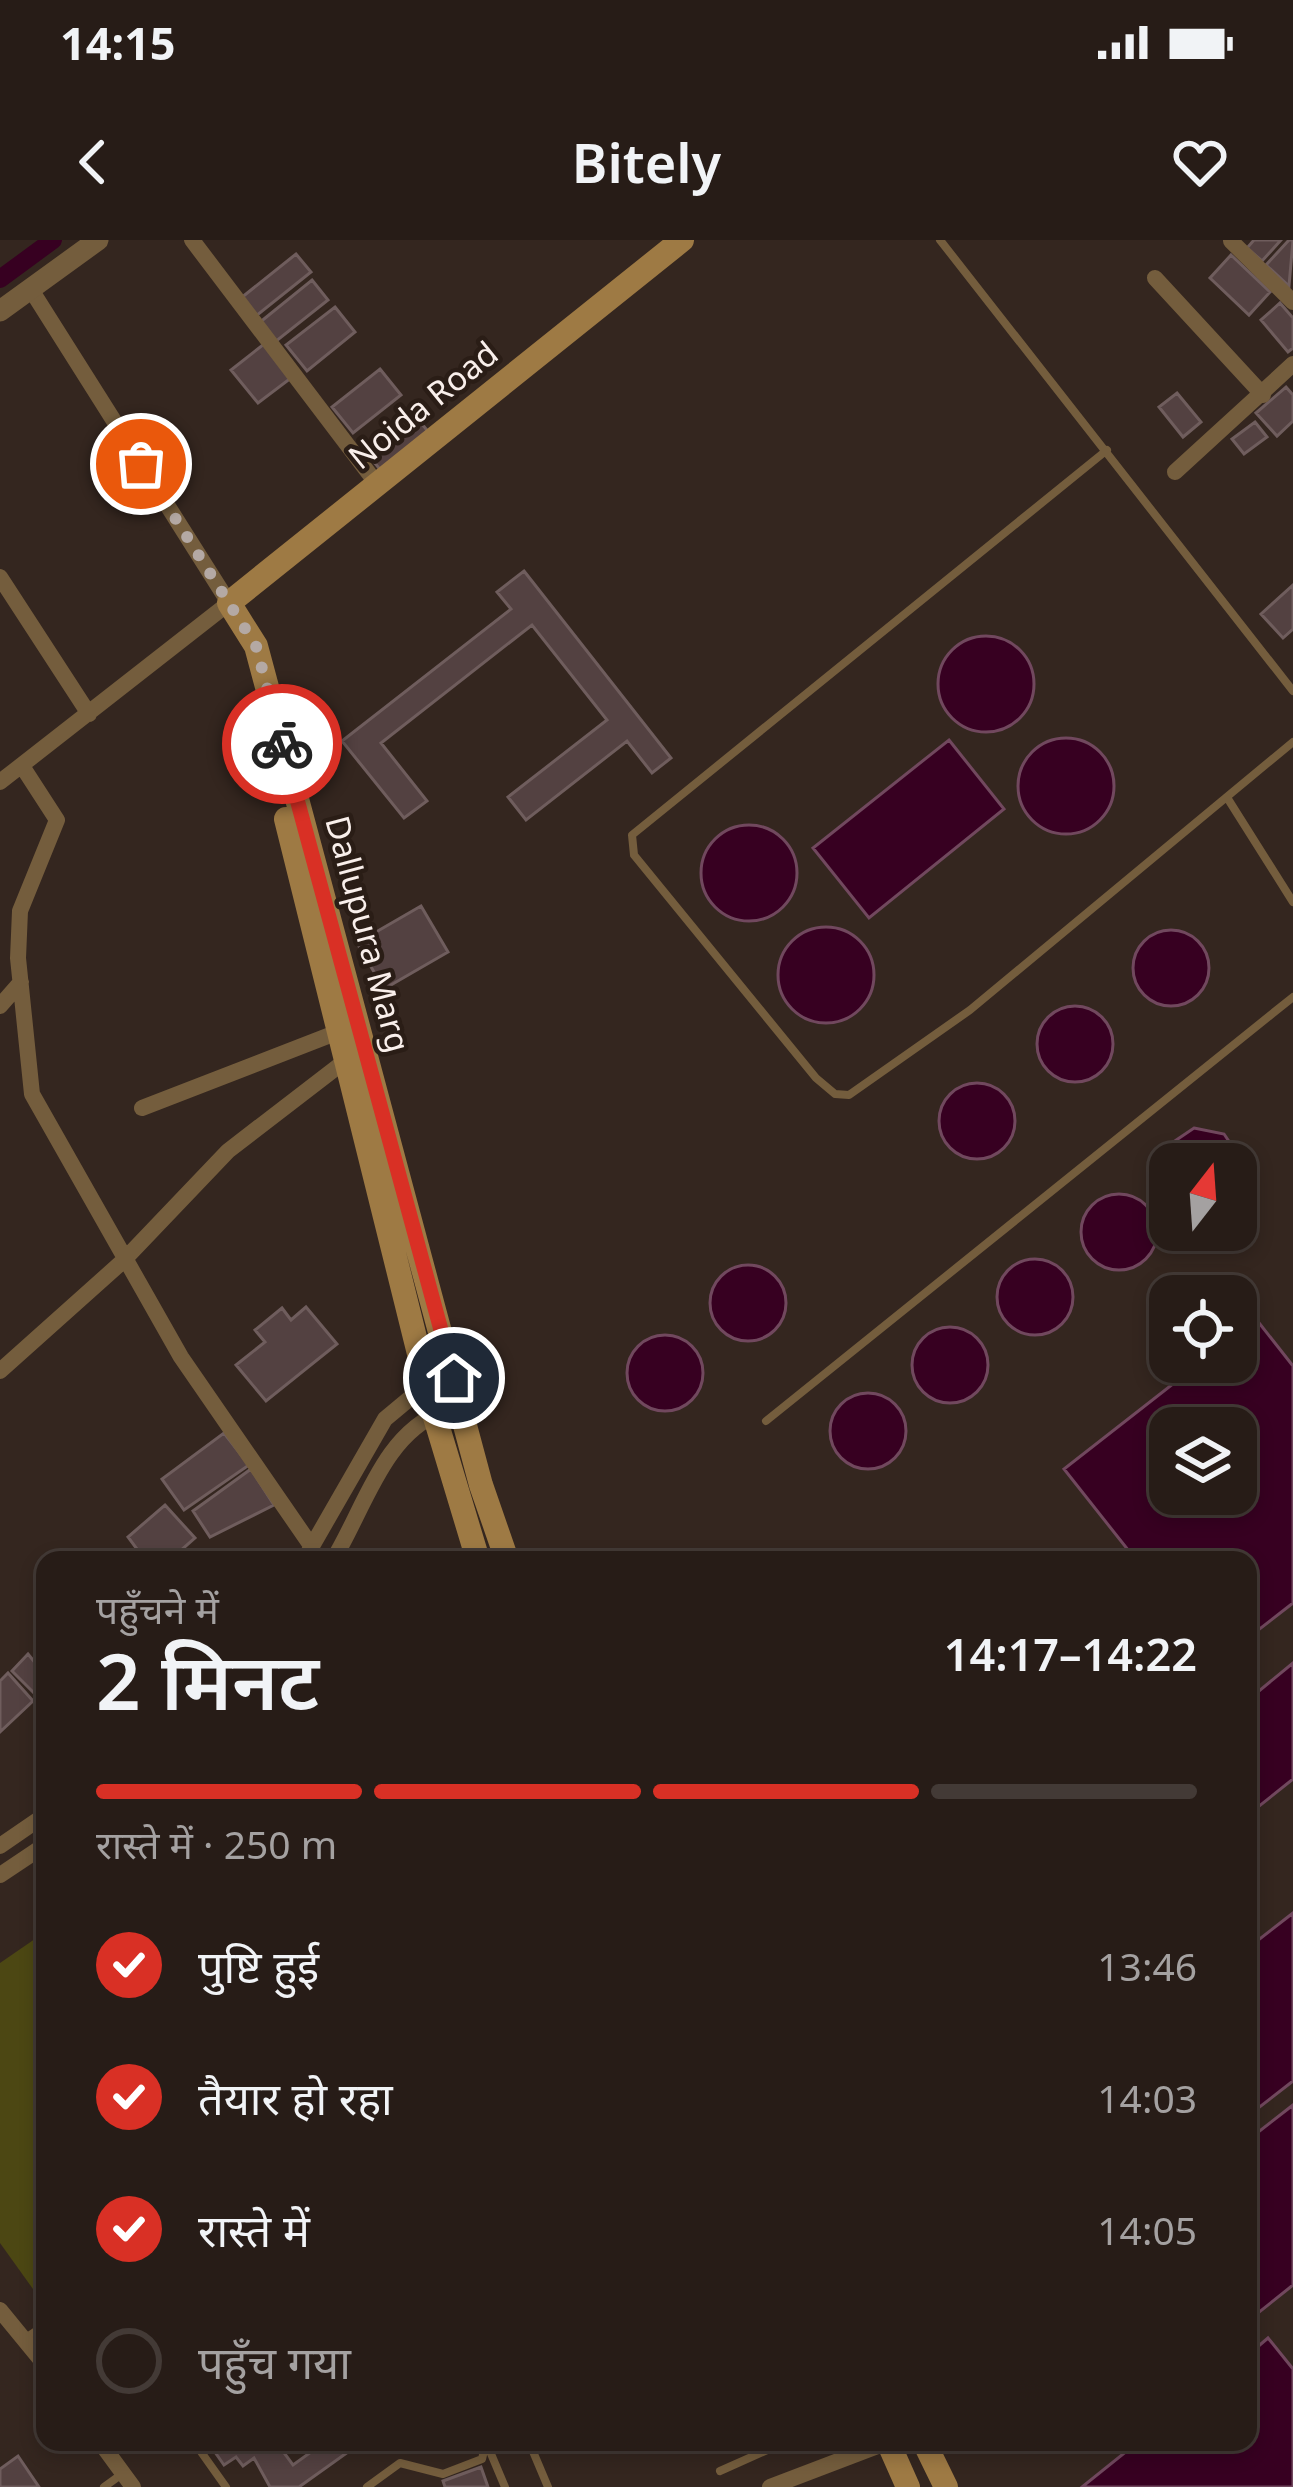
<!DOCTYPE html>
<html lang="hi">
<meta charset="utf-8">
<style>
body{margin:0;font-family:"Noto Sans","Noto Sans Devanagari",sans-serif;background:#2f2520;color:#f1f3f6;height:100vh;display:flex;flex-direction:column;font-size:45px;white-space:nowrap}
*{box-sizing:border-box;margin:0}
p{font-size:39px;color:#a4a1a1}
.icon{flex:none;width:66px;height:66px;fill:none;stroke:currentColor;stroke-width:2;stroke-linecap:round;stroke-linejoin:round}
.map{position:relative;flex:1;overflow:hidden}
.sheet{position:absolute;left:36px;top:1311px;width:1221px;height:900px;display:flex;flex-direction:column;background:#271c17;border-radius:24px;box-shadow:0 6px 18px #0003,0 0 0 3px #433a36}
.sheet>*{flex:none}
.needle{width:78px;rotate:17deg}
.controls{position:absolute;left:1149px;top:903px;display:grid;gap:24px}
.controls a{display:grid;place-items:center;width:108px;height:108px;border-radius:24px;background:#271c17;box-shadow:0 6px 18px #0003,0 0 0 3px #433a36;font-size:60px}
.pin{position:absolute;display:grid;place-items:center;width:102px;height:102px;color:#fff;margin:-51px;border:6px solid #fff;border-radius:50%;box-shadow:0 3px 12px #0007}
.courier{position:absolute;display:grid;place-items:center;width:120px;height:120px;margin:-60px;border:9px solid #d93025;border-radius:50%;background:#fff;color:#222;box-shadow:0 3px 15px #0007}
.summary em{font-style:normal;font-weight:600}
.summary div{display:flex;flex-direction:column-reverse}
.summary{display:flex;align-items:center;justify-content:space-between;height:204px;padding:0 60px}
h1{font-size:78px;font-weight:600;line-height:90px}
.bar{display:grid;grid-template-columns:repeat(4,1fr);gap:18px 12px;align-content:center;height:144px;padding:0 60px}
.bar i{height:15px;border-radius:9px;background:#433a36}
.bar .active{background:#d93025}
.bar p{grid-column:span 4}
ol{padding:0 60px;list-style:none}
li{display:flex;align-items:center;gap:36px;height:132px}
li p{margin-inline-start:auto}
li .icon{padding:12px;border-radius:50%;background:#d93025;color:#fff;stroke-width:4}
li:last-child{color:#a4a1a1}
li i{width:66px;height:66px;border:6px solid #433a36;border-radius:50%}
.status{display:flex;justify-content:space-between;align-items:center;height:84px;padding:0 60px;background:#271c17;direction:ltr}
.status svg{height:33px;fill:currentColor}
header{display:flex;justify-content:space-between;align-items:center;height:156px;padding:0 60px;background:#271c17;font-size:54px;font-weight:600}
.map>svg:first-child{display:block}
.green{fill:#4c4713}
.water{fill:#370021;stroke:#71485e;stroke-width:3;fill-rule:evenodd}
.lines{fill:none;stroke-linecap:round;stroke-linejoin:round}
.canal{stroke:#370021;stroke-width:18}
.building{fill:#534141;stroke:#6f5d5d;stroke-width:3}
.service{stroke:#745d3d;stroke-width:8}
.minor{stroke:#745d3d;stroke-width:16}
.tertiary{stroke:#745d3d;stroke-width:21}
.secondary{stroke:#9e7a44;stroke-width:24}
.done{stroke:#b4a9a4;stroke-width:12;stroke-dasharray:0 21.6}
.route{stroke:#d93025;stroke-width:15}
.labels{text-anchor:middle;stroke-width:9;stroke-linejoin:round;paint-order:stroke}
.street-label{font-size:33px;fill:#f9efeb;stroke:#2a1d16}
</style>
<div class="status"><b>14:15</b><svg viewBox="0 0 49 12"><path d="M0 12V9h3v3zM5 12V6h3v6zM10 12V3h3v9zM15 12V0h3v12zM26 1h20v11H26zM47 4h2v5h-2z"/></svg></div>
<header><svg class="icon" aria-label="back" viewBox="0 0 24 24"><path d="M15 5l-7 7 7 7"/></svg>Bitely<svg class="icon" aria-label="heart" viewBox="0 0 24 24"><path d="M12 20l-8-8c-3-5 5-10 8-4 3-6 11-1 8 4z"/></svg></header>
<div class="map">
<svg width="1293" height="2247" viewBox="0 0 1293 2247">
<rect width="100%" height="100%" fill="#34261f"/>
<!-- green -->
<path class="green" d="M45,1692v370l-2,1 -43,-60v-280z"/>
<!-- water -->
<path class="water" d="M938 444a48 48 0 1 1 96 0a48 48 0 1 1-96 0Z
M1018 546a48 48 0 1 1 96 0a48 48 0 1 1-96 0Z
M949,500l55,69 -135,109 -56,-70z
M701 633a48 48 0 1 1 96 0a48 48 0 1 1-96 0Z
M778 735a48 48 0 1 1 96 0a48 48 0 1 1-96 0Z
M1133 728a38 38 0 1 1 76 0a38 38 0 1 1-76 0Z
M1037 804a38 38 0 1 1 76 0a38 38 0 1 1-76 0Z
M939 881a38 38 0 1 1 76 0a38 38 0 1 1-76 0Z
M1194,888l30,6 17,25 -5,28v-23h-66v22l-7,-11 6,-30z
M1081 992a38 38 0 1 1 76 0a38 38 0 1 1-76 0Z
M997 1057a38 38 0 1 1 76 0a38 38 0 1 1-76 0Z
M710 1063a38 38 0 1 1 76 0a38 38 0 1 1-76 0Z
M1256,1079l37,47v237l-45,35v-78h-112l-72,-91 137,-107h35v-27zM1170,1188h66v66h-66z
M912 1125a38 38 0 1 1 76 0a38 38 0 1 1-76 0Z
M627 1133a38 38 0 1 1 76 0a38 38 0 1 1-76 0Z
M830 1191a38 38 0 1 1 76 0a38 38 0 1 1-76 0Z
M1293,1423v116l-45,36v-115z
M1293,1673v168l-45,35v-168z
M1293,1865v180l-45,36v-181z
M1268,2098l25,31v118h-211l56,-45h110v-87z"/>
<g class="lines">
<!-- canal -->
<path class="canal" d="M0,39l53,-39"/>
</g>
<!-- building -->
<path class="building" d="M1254,0h27l-19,21 -15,-13z
M1289,0h4l-4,46 -23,-21z
M296,14l15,18 -55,44 -15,-18z
M1231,15l39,37 -21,23 -39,-37z
M312,40l16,20 -53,42 -16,-19z
M1280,63l13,15v30l-5,4 -27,-32z
M335,67l20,25 -48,39 -21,-26z
M264,104l27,34 -33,25 -27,-33z
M380,129l21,26 -48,38 -21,-26z
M1286,147l7,8v26l-16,15 -21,-23z
M1177,153l24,29 -18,15 -24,-30z
M418,179l12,15 -48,38 -12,-15z
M1255,182l12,15 -23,17 -12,-15z
M524,331l147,187 -19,15 -25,-32 -101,79 -18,-23 99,-77 -75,-95 -151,118 46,58 -23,17 -62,-77 169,-132 -14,-17z
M1293,345v44l-10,9 -22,-24z
M421,666l27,46 -64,37 -27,-46z
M306,1067l31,37 -71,57 -30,-36 29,-23 -10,-12 27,-22 9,12z
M224,1193l25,32 -65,45 -22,-31z
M251,1229l23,36 -64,32 -17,-26z
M165,1265l30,33 -25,22h-25l-17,-23z
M28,1414l17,21v11l-10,8 -23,-23z
M8,1433l25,28 -33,31v-51z
M214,2202h70l-5,4 14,19 32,-23h37l-63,45h-29l-16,-29 -11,8 -7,-9 -12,8 -14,-20z
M18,2216l21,31h-39v-18z
M481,2227l7,20h-43l-2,-6z"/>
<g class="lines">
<!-- service -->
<path class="service" d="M940,0l353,451
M1107,210l-475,385 2,20 182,223 19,16 14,1 121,-85 323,-268
M1228,559l65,103
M766,1181l527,-424
M27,2097l18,-12
M194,2202l32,45
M529,2202l19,45
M489,2209l16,38
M720,2231l65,-29
M104,2247l18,-13
M367,2247l33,-24 43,11 39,-15 4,-17"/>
<!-- minor -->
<path class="minor" d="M192,0l185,244
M1231,1l62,61
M1155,38l108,117
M1175,232l118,-108
M0,337l89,137
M22,526l35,54 -37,91 -2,47 14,136 149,263 131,190
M0,542l229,-179 -199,-315
M0,766l21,-24
M142,868l196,-76
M0,1131l123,-110 105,-110 117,-90
M304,1320l81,-141 30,-25 38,-15
M333,1320c31,-50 50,-126 109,-148
M0,1606l45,-31
M0,1635l45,-30
M0,2070l45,55
M100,2202l33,45
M770,2247l118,-45"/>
<!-- tertiary -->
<path class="tertiary" d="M0,71l98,-71"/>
<!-- secondary -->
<path class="secondary" d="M286,579l148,595 44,146
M507,1320l-26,-75 -225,-839 -27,-43 453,-363
M888,2202l20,45
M924,2202l22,45"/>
</g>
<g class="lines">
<!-- done -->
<path class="done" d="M141,224l115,182 26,98"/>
<!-- route -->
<path class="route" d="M282,504l172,634"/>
</g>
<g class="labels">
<!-- street labels -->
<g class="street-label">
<text transform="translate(423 165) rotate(-39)" y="12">Noida Road</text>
<text transform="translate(368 694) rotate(75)" y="12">Dallupura Marg</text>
</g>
</g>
</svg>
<div class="controls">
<a><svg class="needle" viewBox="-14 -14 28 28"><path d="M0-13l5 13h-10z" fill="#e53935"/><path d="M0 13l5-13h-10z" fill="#a4a1a1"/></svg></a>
<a><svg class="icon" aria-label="locate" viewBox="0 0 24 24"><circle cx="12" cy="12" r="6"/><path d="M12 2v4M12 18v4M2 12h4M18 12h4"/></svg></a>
<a><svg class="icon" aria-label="layers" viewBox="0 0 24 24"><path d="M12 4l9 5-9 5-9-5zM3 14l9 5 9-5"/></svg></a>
</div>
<div class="pin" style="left:141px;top:224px;background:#ea580c"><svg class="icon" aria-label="bag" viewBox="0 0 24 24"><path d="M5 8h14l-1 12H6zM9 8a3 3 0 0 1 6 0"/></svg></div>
<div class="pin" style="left:454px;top:1138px;background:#1f2937"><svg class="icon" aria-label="home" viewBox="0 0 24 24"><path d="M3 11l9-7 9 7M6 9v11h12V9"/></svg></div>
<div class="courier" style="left:282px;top:504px"><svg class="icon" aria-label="bike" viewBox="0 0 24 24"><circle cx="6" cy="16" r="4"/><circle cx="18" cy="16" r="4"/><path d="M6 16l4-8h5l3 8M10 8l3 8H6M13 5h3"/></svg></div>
<section class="sheet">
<div class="summary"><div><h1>2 मिनट</h1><p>पहुँचने में</p></div><em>14:17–14:22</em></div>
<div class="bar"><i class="active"></i><i class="active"></i><i class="active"></i><i></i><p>रास्ते में · 250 m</p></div>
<ol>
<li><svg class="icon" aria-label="check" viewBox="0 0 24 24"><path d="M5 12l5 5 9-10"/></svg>पुष्टि हुई<p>13:46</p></li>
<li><svg class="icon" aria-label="check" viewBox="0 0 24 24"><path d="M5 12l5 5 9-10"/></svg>तैयार हो रहा<p>14:03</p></li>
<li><svg class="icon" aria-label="check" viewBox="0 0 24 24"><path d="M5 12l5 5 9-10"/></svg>रास्ते में<p>14:05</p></li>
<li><i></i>पहुँच गया</li>
</ol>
</section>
</div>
